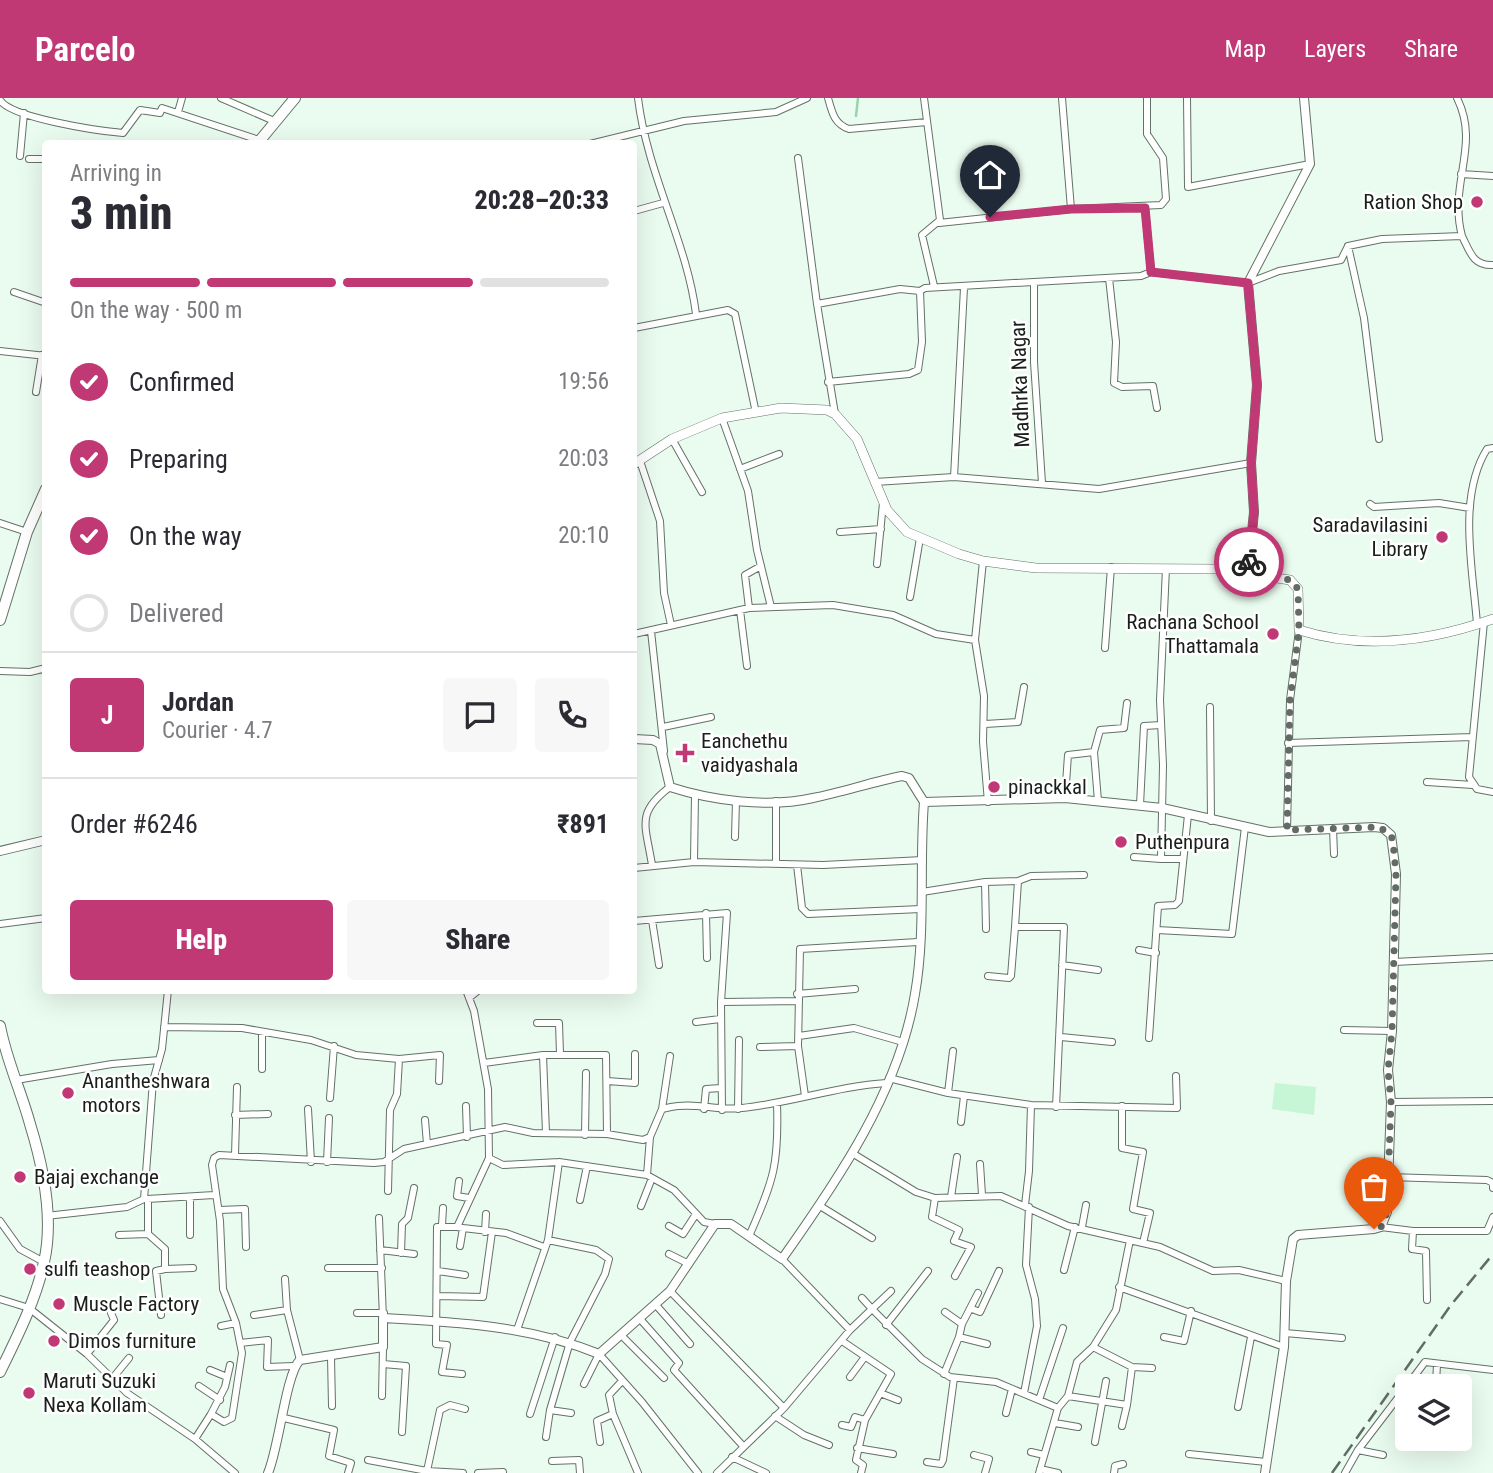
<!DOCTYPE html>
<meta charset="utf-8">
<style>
body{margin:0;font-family:"Roboto Condensed",sans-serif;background:#f7f7f7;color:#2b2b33;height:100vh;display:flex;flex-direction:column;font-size:26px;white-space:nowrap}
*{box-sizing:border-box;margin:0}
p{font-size:23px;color:#7c7c81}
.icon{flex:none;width:38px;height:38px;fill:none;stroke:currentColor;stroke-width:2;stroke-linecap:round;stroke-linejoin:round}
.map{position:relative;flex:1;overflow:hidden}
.sheet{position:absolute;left:42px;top:42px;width:595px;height:854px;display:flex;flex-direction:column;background:#fff;border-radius:7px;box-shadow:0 7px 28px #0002}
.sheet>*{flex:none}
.fabs{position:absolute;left:1395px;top:1276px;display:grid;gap:14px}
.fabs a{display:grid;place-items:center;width:77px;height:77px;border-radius:7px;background:#fff;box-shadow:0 7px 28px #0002;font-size:35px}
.pin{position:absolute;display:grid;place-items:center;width:60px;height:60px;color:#fff;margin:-72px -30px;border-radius:50% 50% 50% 0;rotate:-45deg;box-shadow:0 0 7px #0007}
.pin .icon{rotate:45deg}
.courier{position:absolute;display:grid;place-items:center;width:70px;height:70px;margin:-35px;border:5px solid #c03874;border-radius:50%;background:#fff;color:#222;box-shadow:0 2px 9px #0007}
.headline em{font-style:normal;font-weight:800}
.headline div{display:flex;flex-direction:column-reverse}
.headline{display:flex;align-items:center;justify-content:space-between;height:119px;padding:0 28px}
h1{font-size:46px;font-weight:800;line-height:52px}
.bar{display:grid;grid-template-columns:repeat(4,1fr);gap:10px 7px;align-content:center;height:84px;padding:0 28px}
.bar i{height:9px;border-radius:5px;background:#e1e1e2}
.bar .on{background:#c03874}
.bar p{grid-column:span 4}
.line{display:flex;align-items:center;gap:18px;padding:0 28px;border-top:2px solid #e1e1e2}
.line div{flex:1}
.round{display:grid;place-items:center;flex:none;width:74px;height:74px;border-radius:7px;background:#f7f7f7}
ol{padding:0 28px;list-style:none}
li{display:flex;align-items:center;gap:21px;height:77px}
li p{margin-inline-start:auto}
li .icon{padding:7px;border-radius:50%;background:#c03874;color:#fff;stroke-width:4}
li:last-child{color:#7c7c81}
li i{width:38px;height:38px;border:4px solid #e1e1e2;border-radius:50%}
.cta{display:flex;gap:14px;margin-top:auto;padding:14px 28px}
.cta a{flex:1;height:80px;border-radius:7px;background:#c03874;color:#fff;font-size:28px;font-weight:800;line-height:80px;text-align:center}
.cta a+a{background:#f7f7f7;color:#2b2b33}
header{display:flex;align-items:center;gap:42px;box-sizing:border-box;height:98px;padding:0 35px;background:#c03874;color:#fff}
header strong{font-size:33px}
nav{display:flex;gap:38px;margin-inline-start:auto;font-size:24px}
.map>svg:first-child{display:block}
.green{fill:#c6f6d5}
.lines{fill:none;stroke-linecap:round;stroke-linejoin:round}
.stream{stroke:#97d6ac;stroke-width:2.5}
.minor-casing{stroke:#637267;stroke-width:8}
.tertiary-casing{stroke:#637267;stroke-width:10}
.secondary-casing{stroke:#637267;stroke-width:10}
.primary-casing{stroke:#637267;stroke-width:12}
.minor{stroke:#fff;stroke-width:6}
.tertiary{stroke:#fff;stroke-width:8}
.secondary{stroke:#fff;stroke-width:9}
.primary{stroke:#fff;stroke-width:10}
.rail{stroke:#626c65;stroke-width:2.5;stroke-dasharray:14 7;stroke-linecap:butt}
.done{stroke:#626c65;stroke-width:7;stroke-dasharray:0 12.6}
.route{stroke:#c03874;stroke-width:9}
.poi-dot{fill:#c03874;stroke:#fff;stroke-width:2.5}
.labels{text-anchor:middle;stroke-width:5;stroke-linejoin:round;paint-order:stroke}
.poi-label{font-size:21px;fill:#191f1b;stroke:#fff;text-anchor:start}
.street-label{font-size:21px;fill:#191f1b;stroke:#fff}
</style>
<header>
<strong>Parcelo</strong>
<nav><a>Map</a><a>Layers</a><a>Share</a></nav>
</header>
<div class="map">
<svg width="1493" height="1375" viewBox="0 0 1493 1375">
<rect width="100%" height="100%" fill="#eafbef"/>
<!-- green -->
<path class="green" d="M1275,985l41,4 -2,28 -42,-6z"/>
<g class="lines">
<!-- stream -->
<path class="stream" d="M856,18l2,-18
M35,575h11"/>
<!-- minor casing -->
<g class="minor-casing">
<path id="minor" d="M221,0l53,23
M638,0c9,76 49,144 58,216
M828,0c4,14 6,26 21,31l78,-7
M924,0l16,122 -18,15 12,51
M1062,0l9,111
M1187,0l1,89 122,-23
M0,2c11,18 99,31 123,33l17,-23 20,3 2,-5 97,32
M178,14l4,-14
M590,46l94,-23 92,-9 31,-14
M20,58l4,-43
M798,60l19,146 18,110
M29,61h17
M1461,76l32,2
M1145,110l6,64
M634,113l29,-8
M939,125l132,-14 90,-4 5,-6 -3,-41 -16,-24v-36
M1462,138c8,16 11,30 31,29
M1348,148l16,72 15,121
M1109,180l7,64 -2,41 8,4 31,-1 4,22
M1034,186v78l8,121
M14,194l32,11
M817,206l83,-15 20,2
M634,230l94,-18 7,4 21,99
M0,253l46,5
M828,284l81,-8 9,-4 4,-28 -2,-51 5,-3 216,-12 10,-4 97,11 31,-12 62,-11 7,-14 34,-7 80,-3c-14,-53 19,-90 -5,-138
M36,294l6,-37
M722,320l26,73 9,59 14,57
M672,341l30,53
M640,363l20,60 4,72 7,32
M740,371l39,-15
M954,379l10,-189
M875,384l79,-5 145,12 152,-26
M1370,406l4,3 65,-4 31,5
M0,425l27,9
M840,434l41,-3
M983,463l-8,79 9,56 -1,46 5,60
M877,466l6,-61
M910,499l10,-59
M749,510l-4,-33 16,-9
M740,512l7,56
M1484,524l-15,155 8,12 16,3
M1477,526c-4,-54 -20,-127 10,-175l6,-1
M651,533l13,120
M634,536l115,-26 84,-3 60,10 43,19 39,6
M1105,550l6,-81
M0,573l30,1 16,-4
M1210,609l1,114
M985,626l33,-2 6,-35
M663,629l48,-10
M1288,645l184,-6
M1094,654l4,49
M1427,684l46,3
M1065,700l3,-43 26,-3 6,-22 24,-2 3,-25
M776,703v63
M1140,707l4,-79 17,-1
M1333,730l1,26
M1287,732l3,-130 9,-70
M735,739l1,-37
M1134,759l27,2 2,-94 -3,-65 6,-132
M1161,761h22
M694,764l1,-68
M652,767c-6,-39 -17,-52 18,-78
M797,767l5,43 6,6 113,-5
M634,770l60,-6 129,3 100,-5
M1018,783l-3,46h49l-8,180
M985,784l1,47
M922,794l63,-10 33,-1 13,-5 53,-1
M706,815l1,45
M652,822l7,45
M634,823l93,-8 -6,89 1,108
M0,826l46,-6
M1157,832l75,4 13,-107
M1139,852l17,3
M1394,864l99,-5
M1062,867l36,5
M988,878l21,2 2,-2 4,-49
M797,896l58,-5
M469,900l10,-8
M721,904l77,-1
M696,924l24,-3
M537,925h22l1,31
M164,929l78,1 69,12 45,15 43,4 -2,35 -7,16 -2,81
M1344,932l48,1
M799,938l55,-8 49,14
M1061,939l51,5
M1149,940l9,-132 17,-1 4,-4 9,-86
M760,949l38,-1
M543,957l3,78
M399,961l41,-4 -1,26
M484,965l59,-8h63l1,79
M262,971v-36
M889,980l59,15 83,12 146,3 -1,-32
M16,982l96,-16 47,-4
M607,983l28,2v-29
M948,995l5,-42
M805,998l-7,-50 2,-97 118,-7
M330,1000l4,-52
M1391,1004l102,-1
M466,1008l1,31
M1122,1008v42l21,4 -10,57 17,4 -7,30
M308,1011l3,53
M662,1011l8,-53
M704,1011l2,-20 15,-1
M738,1011l1,-69
M235,1017l33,-1
M425,1022l2,24
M961,1024l3,-26
M585,1037l1,-62
M852,1055l64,39 19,6 66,-2 67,30 92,21 53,24 26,-1 47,11
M235,1057l2,-68
M489,1060l14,7 56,-3 88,13 27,15 30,32 11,2
M327,1064l2,-44
M980,1066l2,31
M647,1077l3,-38
M1388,1079l99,3 6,3v5
M459,1083l-2,15 12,2
M951,1099l6,-40
M935,1100l-3,19 27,13 -5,11 17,6 -16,29
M147,1101l67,-4
M148,1101v35l17,15v20l28,-1
M580,1102l7,-34
M1025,1107l4,-34 2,-66
M641,1108l11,-28
M820,1108l52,32
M219,1112l26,-1 1,38
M46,1118l81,-9 17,-8 9,-118 9,-32 6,-59
M379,1120l4,100
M0,1123l20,28 24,13
M442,1127l1,-17
M669,1128l14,8 13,-20
M457,1129h-20l-1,117 11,1 -5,27 20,2
M1082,1129l4,-22
M1381,1129l32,4h74l6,-14
M463,1130l43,5 38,14
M1413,1133l-1,18 14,2 1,49
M485,1134l1,-18
M750,1136c24,-55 29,-70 27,-131
M119,1137l29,-1
M190,1137v-36
M548,1142l48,10 13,9 -4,15 -35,68 -20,68 21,3
M460,1148l3,-18 -6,-1 32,-69 -1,-69 -14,-78 -8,-21
M380,1152l34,4
M401,1155l1,-29 6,-6 6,-30
M669,1156l20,10
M328,1170h54
M1064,1172l11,-43
M438,1173l27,4
M285,1181l2,31 13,50
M1119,1189l165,60
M670,1193l114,117
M438,1198l45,1 9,-65
M862,1200l10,11 19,-18
M0,1201l29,9 58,46 40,39 68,46 40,34
M656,1207l34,39
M972,1211l8,3 19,-41
M945,1214l17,12
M357,1215h27
M161,1217l-5,-44 9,-2
M254,1217l33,-5
M641,1222l38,43 -5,7 69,76
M886,1227l42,-54
M221,1228l15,-3
M517,1232l31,-90 11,-78
M850,1232l22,-21 50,50 28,18 46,5 62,26 -19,65
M1285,1235l57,5
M622,1238l42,42
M959,1239l28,7
M1164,1239l20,4 7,-30
M842,1243l49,33 -26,46 -9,40 7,5 -2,8
M240,1245l28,-3 -1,27 27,-1
M87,1256l27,-34 -3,-7
M331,1259l1,49
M383,1266l23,2 -4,66
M1132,1269l20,1
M210,1272l17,7
M944,1276l15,-37 3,-13 16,-31
M850,1279l14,-19
M112,1281l17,-21
M584,1286l15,-30 43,48 56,71
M1436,1286l1,-20
M199,1288l21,14
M1407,1288l18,-24 68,8
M880,1295l18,7
M1024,1295l13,-67 -2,-27 -9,-34 3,-58
M382,1298l1,-49
M1068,1298l59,9 5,-38 -39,-20
M1039,1302l24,-72
M1394,1305l13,1
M1238,1309l13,-70
M1058,1310l10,-12 9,-34 16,-15 23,-37 14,-70
M1006,1315l6,-24
M211,1316l14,-27 5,-22
M530,1316l25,-77
M613,1316l25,59
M775,1318l29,19 25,10
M284,1320l50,12 -5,26 22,7 -3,10
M1055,1325l23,4
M842,1327l9,2 4,-10 10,3
M1122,1328l5,-21
M546,1339l4,-27
M195,1341l16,-25 13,8 8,-4 10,-65 -6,-30 -13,-34 -3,-68 -8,-56 2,-7 5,-3 155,8 10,-1 20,-13 101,-22 28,6 74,1 36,6 7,-3 12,-28 9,-2c22,-5 47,4 71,1 49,-5 95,-22 145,-25
M600,1344l-3,-21 16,-7 -4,-19 13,-14
M1095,1344l11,-61
M857,1350l36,6
M1358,1352l25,5
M1031,1354l13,3
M1189,1356l77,8
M974,1357l15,4 -4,14
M732,1359l34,16
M368,1362l59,11
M552,1363l27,-1 1,13
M927,1364l14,2 2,-4 11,-82
M1040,1371l18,4
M463,1375l-36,-2 13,-61 10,-5 15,4
M478,1375l25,-1
M717,1375l67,-65 66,-78 -68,-71
M1114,1375l1,-7 8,-2
M1345,1375l13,-23 49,-64"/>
</g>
<!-- tertiary casing -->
<g class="tertiary-casing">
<path id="tertiary" d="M1248,474l6,-60 -3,-49 6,-78 -9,-102 62,-119 -6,-66
M634,641l19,1 7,4 10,43c43,14 99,21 143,11 30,-6 59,-16 89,-22l7,2 15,24 141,-4 97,10 107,24 105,-5 9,1 8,7 5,39 -4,157 -4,39 3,32 -4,110 -6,15 -7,2 -76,6 -5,4 -7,42 -2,66 -19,126
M0,753l46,-11
M268,1375c11,-25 18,-100 32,-113l83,-13v-29c74,4 147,8 216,36l71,-63 45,-67h16l51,35c56,-79 117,-168 133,-265 11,-63 4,-129 9,-192"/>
</g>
<!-- secondary casing -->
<g class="secondary-casing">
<path id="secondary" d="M634,366l38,-25 50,-21 59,-10 46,2 8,4 22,25 30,71 20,22 52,22 24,7 53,7 180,1 74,11 8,9 1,41c64,20 132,11 194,-11"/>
</g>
<!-- primary casing -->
<g class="primary-casing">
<path id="primary" d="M257,46l38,-46
M0,522l27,-88 19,-43
M0,928c6,33 21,65 30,98 13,42 24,95 14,138 -8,38 -27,75 -44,110"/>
</g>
<!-- minor -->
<use href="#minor" class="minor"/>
<!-- tertiary -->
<use href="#tertiary" class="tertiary"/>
<!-- secondary -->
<use href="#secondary" class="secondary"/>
<!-- primary -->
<use href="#primary" class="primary"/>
<!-- rail -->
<path class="rail" d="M1332,1375l119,-168 42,-51"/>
</g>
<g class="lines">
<!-- done -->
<path class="done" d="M1249,464l-1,10 42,8 8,9 1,41 -9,70 -3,130 92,-3 12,8 2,7 3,32 -4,157 -4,39 3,32 -4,110 -6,15 -7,2"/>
<!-- route -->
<path class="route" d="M990,119l81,-8 74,-1 6,64 97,11 9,102 -6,78 3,49 -5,50"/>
</g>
<!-- markers -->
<g class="poi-dot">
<circle cx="1477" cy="104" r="7"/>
<circle cx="1442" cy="439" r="7"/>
<circle cx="1273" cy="536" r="7"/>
<path d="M681.5 644.5h7v7h7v7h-7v7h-7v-7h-7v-7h7z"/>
<circle cx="994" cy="689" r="7"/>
<circle cx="1121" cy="744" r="7"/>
<circle cx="68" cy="995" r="7"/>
<circle cx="20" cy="1079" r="7"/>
<circle cx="30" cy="1171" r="7"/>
<circle cx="59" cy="1206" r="7"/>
<circle cx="54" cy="1243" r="7"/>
<circle cx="29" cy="1295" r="7"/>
</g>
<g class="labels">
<!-- poi labels -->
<g class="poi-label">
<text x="1463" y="111" text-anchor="end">Ration Shop</text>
<text x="1428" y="434" text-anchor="end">Saradavilasini<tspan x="1428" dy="24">Library</tspan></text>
<text x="1259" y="531" text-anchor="end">Rachana School<tspan x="1259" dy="24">Thattamala</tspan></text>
<text x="701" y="650">Eanchethu<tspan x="701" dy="24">vaidyashala</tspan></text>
<text x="1008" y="696">pinackkal</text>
<text x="1135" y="751">Puthenpura</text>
<text x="82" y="990">Anantheshwara<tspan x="82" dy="24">motors</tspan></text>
<text x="34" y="1086">Bajaj exchange</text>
<text x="44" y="1178">sulfi teashop</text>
<text x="73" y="1213">Muscle Factory</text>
<text x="68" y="1250">Dimos furniture</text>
<text x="43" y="1290">Maruti Suzuki<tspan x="43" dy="24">Nexa Kollam</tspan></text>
</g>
<!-- street labels -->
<g class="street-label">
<text transform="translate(1020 286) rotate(-92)" y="7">Madhrka Nagar</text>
</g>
</g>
</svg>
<div class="fabs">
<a><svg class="icon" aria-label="layers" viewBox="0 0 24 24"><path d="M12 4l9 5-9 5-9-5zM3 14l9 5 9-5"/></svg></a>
</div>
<div class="pin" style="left:1374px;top:1131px;background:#ea580c"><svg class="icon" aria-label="bag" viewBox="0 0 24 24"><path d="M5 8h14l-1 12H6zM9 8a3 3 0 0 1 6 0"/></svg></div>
<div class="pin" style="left:990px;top:119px;background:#1f2937"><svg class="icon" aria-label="home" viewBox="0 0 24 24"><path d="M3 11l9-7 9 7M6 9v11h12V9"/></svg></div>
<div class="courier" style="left:1249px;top:464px"><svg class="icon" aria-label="bike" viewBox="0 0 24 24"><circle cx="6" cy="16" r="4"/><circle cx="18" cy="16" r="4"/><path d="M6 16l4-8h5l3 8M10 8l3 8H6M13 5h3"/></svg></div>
<section class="sheet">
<div class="headline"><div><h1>3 min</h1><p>Arriving in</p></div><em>20:28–20:33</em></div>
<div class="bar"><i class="on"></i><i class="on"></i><i class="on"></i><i></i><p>On the way · 500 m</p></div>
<ol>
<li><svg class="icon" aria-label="check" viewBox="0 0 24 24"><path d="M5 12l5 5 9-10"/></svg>Confirmed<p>19:56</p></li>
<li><svg class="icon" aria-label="check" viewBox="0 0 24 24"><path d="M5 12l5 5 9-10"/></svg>Preparing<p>20:03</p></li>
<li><svg class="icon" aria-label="check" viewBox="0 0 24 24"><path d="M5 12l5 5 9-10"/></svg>On the way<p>20:10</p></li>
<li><i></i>Delivered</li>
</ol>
<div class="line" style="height:126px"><b class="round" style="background:#c03874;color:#fff">J</b><div><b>Jordan</b><p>Courier · 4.7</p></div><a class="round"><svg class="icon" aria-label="chat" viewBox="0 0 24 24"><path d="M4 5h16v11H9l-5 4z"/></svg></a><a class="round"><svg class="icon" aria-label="phone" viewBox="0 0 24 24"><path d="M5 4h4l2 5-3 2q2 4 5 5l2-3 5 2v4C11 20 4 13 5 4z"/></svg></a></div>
<div class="line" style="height:91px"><div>Order #6246</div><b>₹891</b></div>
<div class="cta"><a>Help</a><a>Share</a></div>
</section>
</div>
